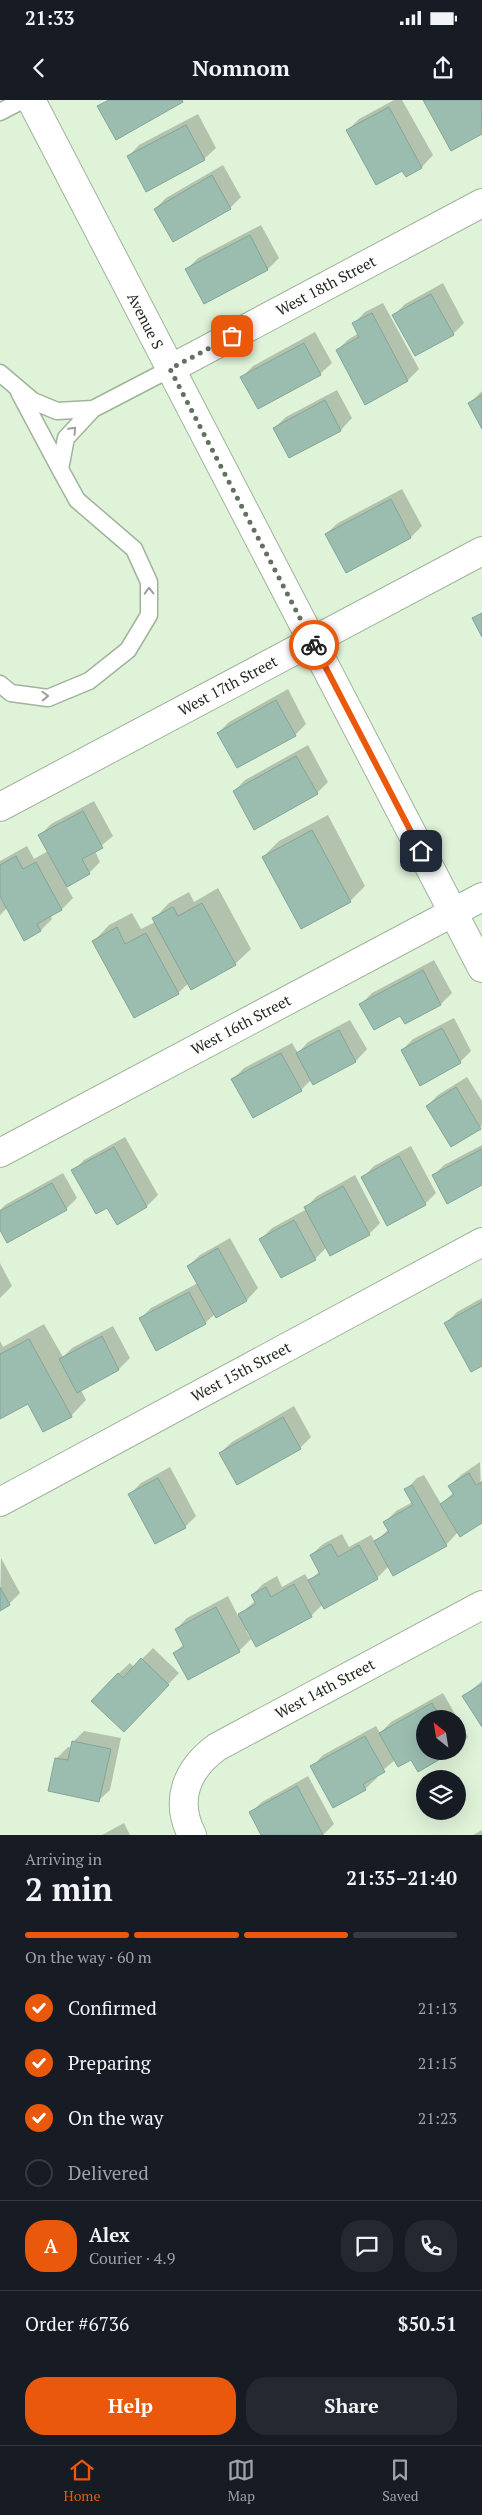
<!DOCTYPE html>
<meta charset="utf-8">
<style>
body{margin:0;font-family:"PT Serif",serif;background:#242831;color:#f1f3f6;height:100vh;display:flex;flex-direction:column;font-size:19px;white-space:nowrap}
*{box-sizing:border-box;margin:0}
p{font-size:16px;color:#9ea1a6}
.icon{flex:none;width:28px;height:28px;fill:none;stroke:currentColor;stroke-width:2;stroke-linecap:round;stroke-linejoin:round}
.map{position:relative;height:1735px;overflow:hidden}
.panel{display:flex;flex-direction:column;background:#171b24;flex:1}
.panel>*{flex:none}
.needle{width:32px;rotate:330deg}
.fabs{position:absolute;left:416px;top:1610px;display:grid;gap:10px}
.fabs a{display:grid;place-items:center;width:50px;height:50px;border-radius:50%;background:#171b24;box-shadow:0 5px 20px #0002;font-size:25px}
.pin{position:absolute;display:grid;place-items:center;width:42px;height:42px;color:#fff;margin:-21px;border-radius:10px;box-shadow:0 2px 8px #0006}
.courier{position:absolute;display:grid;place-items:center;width:50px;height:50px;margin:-25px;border:4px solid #ea580c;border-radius:50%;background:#fff;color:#222;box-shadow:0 1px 6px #0007}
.headline em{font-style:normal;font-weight:700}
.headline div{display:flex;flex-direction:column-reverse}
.headline{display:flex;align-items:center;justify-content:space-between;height:85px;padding:0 25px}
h1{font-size:32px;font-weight:700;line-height:38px}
.bar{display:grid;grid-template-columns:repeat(4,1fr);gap:8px 5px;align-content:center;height:60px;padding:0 25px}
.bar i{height:6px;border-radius:4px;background:#363941}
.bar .selected{background:#ea580c}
.bar p{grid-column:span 4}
.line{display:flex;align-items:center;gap:12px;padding:0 25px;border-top:1px solid #363941}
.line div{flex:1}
.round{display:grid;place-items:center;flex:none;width:52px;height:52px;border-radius:20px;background:#242831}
ol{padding:0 25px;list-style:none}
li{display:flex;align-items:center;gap:15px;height:55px}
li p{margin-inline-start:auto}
li .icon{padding:5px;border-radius:50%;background:#ea580c;color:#fff;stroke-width:4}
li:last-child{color:#9ea1a6}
li i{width:28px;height:28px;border:2px solid #363941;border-radius:50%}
.action{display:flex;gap:10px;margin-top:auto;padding:10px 25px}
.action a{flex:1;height:58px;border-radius:20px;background:#ea580c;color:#fff;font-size:20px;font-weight:700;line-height:58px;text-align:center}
.action a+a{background:#242831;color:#f1f3f6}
.status{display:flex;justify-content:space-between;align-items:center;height:35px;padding:0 25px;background:#171b24;direction:ltr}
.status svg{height:14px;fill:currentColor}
header{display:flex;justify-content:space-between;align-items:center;height:65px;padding:0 25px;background:#171b24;font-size:22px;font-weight:700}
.dock{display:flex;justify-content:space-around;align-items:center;height:70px;border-top:1px solid #363941;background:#171b24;font-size:14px;color:#9ea1a6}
.dock a{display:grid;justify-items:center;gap:2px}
.dock .selected{color:#ea580c}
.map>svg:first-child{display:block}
.shadow{fill:#0003}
.building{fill:#9bbdaf;stroke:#84a598}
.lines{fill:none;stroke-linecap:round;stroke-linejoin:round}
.lane-casing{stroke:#a0b49b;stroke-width:19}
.street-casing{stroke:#a0b49b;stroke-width:30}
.lane{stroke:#fff;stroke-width:16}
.street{stroke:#fff;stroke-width:28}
.oneway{stroke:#9c9f9b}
.done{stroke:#647061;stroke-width:5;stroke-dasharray:0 9}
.route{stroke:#ea580c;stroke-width:6}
.labels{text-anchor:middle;stroke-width:5;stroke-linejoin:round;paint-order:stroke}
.street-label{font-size:15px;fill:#222a20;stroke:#fff}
</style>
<div class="status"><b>21:33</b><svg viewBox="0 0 49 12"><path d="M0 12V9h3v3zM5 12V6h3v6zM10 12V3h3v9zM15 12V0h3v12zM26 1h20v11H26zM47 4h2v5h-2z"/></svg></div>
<header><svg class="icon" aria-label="back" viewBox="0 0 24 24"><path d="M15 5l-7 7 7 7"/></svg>Nomnom<svg class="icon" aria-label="share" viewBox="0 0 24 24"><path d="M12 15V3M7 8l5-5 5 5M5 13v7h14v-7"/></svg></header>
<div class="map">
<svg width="482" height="1735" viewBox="0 0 482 1735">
<rect width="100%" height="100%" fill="#dff3d9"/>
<!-- shadow -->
<path class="shadow" d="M394,0h8l31,55 -11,12 -16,9 -4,-7 -54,-39 11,-11z
M425,0h57v33l-30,16z
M198,14l18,34 -12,11 -58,31 -18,-33 11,-12z
M223,65l18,32 -11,11 -75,1 11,-11z
M261,125l18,33 -11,11 -63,34 -18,-34 11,-11z
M443,183l21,40 -11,11 -60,-18 12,-12z
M383,203l36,66 -11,11 -42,23 -29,-53 12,-11 10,-6 -6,-9 12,-12z
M315,232l17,31 -12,11 -78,3 11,-11z
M337,290l15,28 -11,12 -51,27 -16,-29 12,-11z
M482,291v35l-12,-23z
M402,389l20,37 -11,11 -65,34 -20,-37 12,-11z
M288,589l18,35 -11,11 -77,-2 11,-11z
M308,645l20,37 -11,11 -83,-2 11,-11z
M94,701l19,35 -18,15 5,11 -11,11 -23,13 7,12 -11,11 -12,6 2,4 -11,11 -17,9 -17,-31 -7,7v-54l27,-15 7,13 14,-8 -8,-16 11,-11z
M328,715l37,71 -15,15 -87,-44 16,-16z
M218,788l33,61 -16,15 -46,19 -11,10 -84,-52 15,-16 23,-12 9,16 14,-7 -1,-3 15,-16 20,-11 5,10z
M434,860l18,33 -11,11 -35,19 -5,-9 -40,-10 11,-11z
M454,918l17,33 -11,11 -58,-12 11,-11z
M350,920l17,29 -11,12 -42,22 -2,-4 -11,11 -68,-11 11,-11 48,-25 6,10 10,-11z
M467,977l15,24v25l-31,20 -24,-40 11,-11z
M125,1037l33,58 -11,11 -30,17 -9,-17 -35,-35 11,-11z
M482,1045v39l-49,-8 11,-11z
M411,1046l25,47 -11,11 -62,-27 11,-11z
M63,1073l14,25 -11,11 -66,18v-17l5,-5z
M355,1075l25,48 -11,11 -42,13 -12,12 -54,-20 11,-11 35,-19 -1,-2 11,-11z
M230,1138l28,50 -11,12 -31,16 -1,-2 -10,9 -65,-4 11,-11 47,-25 -10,-17 12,-11z
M0,1163l12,23 -12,12z
M482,1198v66l-36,-41 11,-11z
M44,1224l19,33 9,-9 41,-22 17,32 -11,11 -38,21 5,10 -15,16 -43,-14 -28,16v-77l3,6z
M294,1306l17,31 -11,11 -80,5 12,-11z
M480,1362l2,60 -24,10 -12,13 -57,21 -12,12 -54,26 -12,12 -63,13 -2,2 5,8 -12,12 -51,28 -14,-26 10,-9 -8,-15 11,-11 41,-22 10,20 17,-15 -3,-6 11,-11 14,-8 5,11 23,-13 4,7 11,-10 -9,-16 12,-11 19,-10 7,13 22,-12 4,7 14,-13 -4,-7 11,-11 17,-9 -7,-12 11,-12 7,-3 17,29 13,-12 -5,-6 12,-11z
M170,1367l26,49 -11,11 -55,-33 11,-11z
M1,1458l19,35 -11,11 -9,5z
M153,1548l26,25 -43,46 -18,-45 12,-11 4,4z
M482,1581v44l-18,-29z
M443,1593l25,44 -10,11v-29h-33l-14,39 -16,2 -19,16 1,2 -12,11 -53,-22 11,-12 53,-29 4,7 11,-11z
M84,1631l37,7 -11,52 -12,11 -41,-43 11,-11 4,1 1,-6z
M308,1676l26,48 -11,11h-60l-13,-22 12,-11z
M124,1723l6,12h-28z
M482,1730v5h-9z"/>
<!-- building -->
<path class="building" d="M109,0h73l1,2 -67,38 -19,-34z
M423,0h58l1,34 -31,17z
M389,7l33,61 -16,9 -4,-6 -26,14 -30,-55z
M186,25l19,35 -59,32 -19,-36z
M212,75l19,34 -58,33 -19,-33z
M250,135l18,35 -64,34 -19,-35z
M431,194l23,41 -39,21 -23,-41z
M372,213l36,68 -43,24 -29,-55 23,-13 -7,-14z
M304,243l17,32 -63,34 -18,-32z
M482,295v34l-14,-26z
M325,300l16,31 -52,27 -16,-30z
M391,399l20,39 -65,35 -21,-39z
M482,513v24l-10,-19z
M276,600l20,36 -59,32 -20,-35z
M296,656l22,38 -64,36 -21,-39z
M83,711l20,37 -21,11 8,15 -23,13 -29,-52z
M312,730l39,72 -50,27 -39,-72z
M16,756l7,13 13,-7 26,48 -25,14 4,7 -17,10 -24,-45v-31z
M202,803l34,62 -45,25 -39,-72 21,-11 5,9z
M117,827l8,17 21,-11 33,61 -45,24 -42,-77z
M423,870l18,35 -36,19 -5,-8 -26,14 -15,-26z
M442,928l19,35 -41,23 -19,-36z
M339,930l17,32 -43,23 -17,-32z
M281,953l21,38 -49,27 -22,-39z
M456,987l25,42 -30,18 -25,-41z
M114,1047l33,60 -30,18 -10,-17 -11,6 -25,-44z
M482,1049v36l-35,19 -15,-29z
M399,1056l27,49 -39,21 -26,-49z
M52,1083l15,27 -60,33 -7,-13v-19z
M343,1086l27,49 -40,21 -26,-49z
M294,1120l22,40 -35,18 -22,-39z
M218,1148l29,53 -31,17 -29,-52z
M189,1192l17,32 -50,27 -17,-33z
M482,1202v64l-11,6 -27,-49z
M102,1236l17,34 -42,23 -18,-34z
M29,1239l43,78 -29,15 -15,-28 -28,15v-65z
M283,1317l18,32 -64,36 -18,-32z
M469,1373l7,12 6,-3v41l-22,14 -20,-33 14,-9 -6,-9z
M158,1378l28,50 -31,16 -27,-50z
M412,1385l35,61 -54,30 -19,-35 15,-9 -6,-10 30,-17 -9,-16z
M331,1444l7,13 21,-12 19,34 -54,30 -16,-29 12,-6 -10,-19z
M294,1484l18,33 -56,30 -18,-33 18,-10 -5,-9 15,-8 5,10z
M0,1487l10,18 -10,6z
M216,1507l24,45 -52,28 -15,-27 11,-6 -9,-18z
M141,1558l28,27 -45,47 -33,-31 27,-28 5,5z
M482,1584v43l-20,-31z
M432,1603l9,16h-16v32h29l-36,21 -7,-12 -13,7 -19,-34z
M365,1636l20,36 -22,12 3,6 -33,18 -23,-42z
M72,1641l39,8 -12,53 -51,-11 7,-33 13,2z
M297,1686l26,49h-62l-12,-23z"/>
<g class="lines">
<!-- lane casing -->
<g class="lane-casing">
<path id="lane" d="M0,12l23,-12
M0,273l33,28 24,10 36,-2
M19,292l41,77
M0,584l11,9 37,5 41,-17 39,-31 21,-35v-33l-15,-33 -57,-49 -17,-31 6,-31 27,-29 77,-40"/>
</g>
<!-- street casing -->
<g class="street-casing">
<path id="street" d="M31,0l451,868
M170,269l312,-166
M0,707l482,-256
M0,1053l482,-256
M0,1402l482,-260
M192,1735c-18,-35 -5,-66 25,-88l265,-142"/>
</g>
<!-- lane -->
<use href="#lane" class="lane"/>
<!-- street -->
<use href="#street" class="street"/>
</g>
<!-- one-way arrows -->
<defs><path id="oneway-chevron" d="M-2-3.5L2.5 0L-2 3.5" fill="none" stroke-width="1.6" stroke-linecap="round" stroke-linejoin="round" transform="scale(1.25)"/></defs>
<g class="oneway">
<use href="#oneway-chevron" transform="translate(73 330) rotate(-47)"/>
<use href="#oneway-chevron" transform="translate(149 491) rotate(-91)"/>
<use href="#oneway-chevron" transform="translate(45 596) rotate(-2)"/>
</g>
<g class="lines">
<!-- done -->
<path class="done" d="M232,236l-62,33 144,276"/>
<!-- route -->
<path class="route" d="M314,545l107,206"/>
</g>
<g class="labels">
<!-- street labels -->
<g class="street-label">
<text transform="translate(326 186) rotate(-28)" y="5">West 18th Street</text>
<text transform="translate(145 221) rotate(63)" y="5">Avenue S</text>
<text transform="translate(228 586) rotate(-28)" y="5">West 17th Street</text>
<text transform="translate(241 925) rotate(-28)" y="5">West 16th Street</text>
<text transform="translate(241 1272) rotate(-28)" y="5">West 15th Street</text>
<text transform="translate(325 1589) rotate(-28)" y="5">West 14th Street</text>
</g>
</g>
</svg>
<div class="fabs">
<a><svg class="needle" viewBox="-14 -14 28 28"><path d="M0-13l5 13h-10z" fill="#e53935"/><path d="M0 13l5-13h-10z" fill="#9ea1a6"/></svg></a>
<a><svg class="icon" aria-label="layers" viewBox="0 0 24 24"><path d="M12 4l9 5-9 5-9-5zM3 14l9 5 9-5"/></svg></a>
</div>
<div class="pin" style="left:232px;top:236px;background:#ea580c"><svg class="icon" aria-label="bag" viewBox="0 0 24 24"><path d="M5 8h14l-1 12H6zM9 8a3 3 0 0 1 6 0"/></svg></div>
<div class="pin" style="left:421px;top:751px;background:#1f2937"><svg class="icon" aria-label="home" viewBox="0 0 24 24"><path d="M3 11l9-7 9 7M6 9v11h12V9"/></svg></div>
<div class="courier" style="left:314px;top:545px"><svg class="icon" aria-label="bike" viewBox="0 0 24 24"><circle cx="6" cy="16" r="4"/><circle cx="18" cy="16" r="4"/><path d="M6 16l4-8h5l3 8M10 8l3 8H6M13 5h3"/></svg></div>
</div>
<section class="panel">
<div class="headline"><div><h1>2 min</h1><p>Arriving in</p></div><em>21:35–21:40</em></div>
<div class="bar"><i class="selected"></i><i class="selected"></i><i class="selected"></i><i></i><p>On the way · 60 m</p></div>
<ol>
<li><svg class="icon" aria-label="check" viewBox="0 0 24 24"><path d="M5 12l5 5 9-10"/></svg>Confirmed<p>21:13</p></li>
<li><svg class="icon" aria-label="check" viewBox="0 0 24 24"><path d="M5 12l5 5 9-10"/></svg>Preparing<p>21:15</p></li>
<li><svg class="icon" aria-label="check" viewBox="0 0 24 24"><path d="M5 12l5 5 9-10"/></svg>On the way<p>21:23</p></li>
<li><i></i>Delivered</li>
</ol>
<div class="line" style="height:90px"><b class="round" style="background:#ea580c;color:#fff">A</b><div><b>Alex</b><p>Courier · 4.9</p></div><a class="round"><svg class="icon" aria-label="chat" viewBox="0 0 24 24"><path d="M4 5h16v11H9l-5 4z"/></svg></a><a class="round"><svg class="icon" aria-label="phone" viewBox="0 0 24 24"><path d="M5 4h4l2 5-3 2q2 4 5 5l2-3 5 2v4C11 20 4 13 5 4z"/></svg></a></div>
<div class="line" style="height:65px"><div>Order #6736</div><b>$50.51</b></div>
<div class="action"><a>Help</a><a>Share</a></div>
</section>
<nav class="dock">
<a class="selected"><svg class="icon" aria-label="home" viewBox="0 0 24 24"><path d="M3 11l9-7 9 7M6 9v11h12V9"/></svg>Home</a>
<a><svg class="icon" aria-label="map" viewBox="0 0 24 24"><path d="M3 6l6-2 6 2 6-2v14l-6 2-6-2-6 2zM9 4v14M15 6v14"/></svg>Map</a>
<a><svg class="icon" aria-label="saved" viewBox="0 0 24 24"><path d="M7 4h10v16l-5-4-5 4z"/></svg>Saved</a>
</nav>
